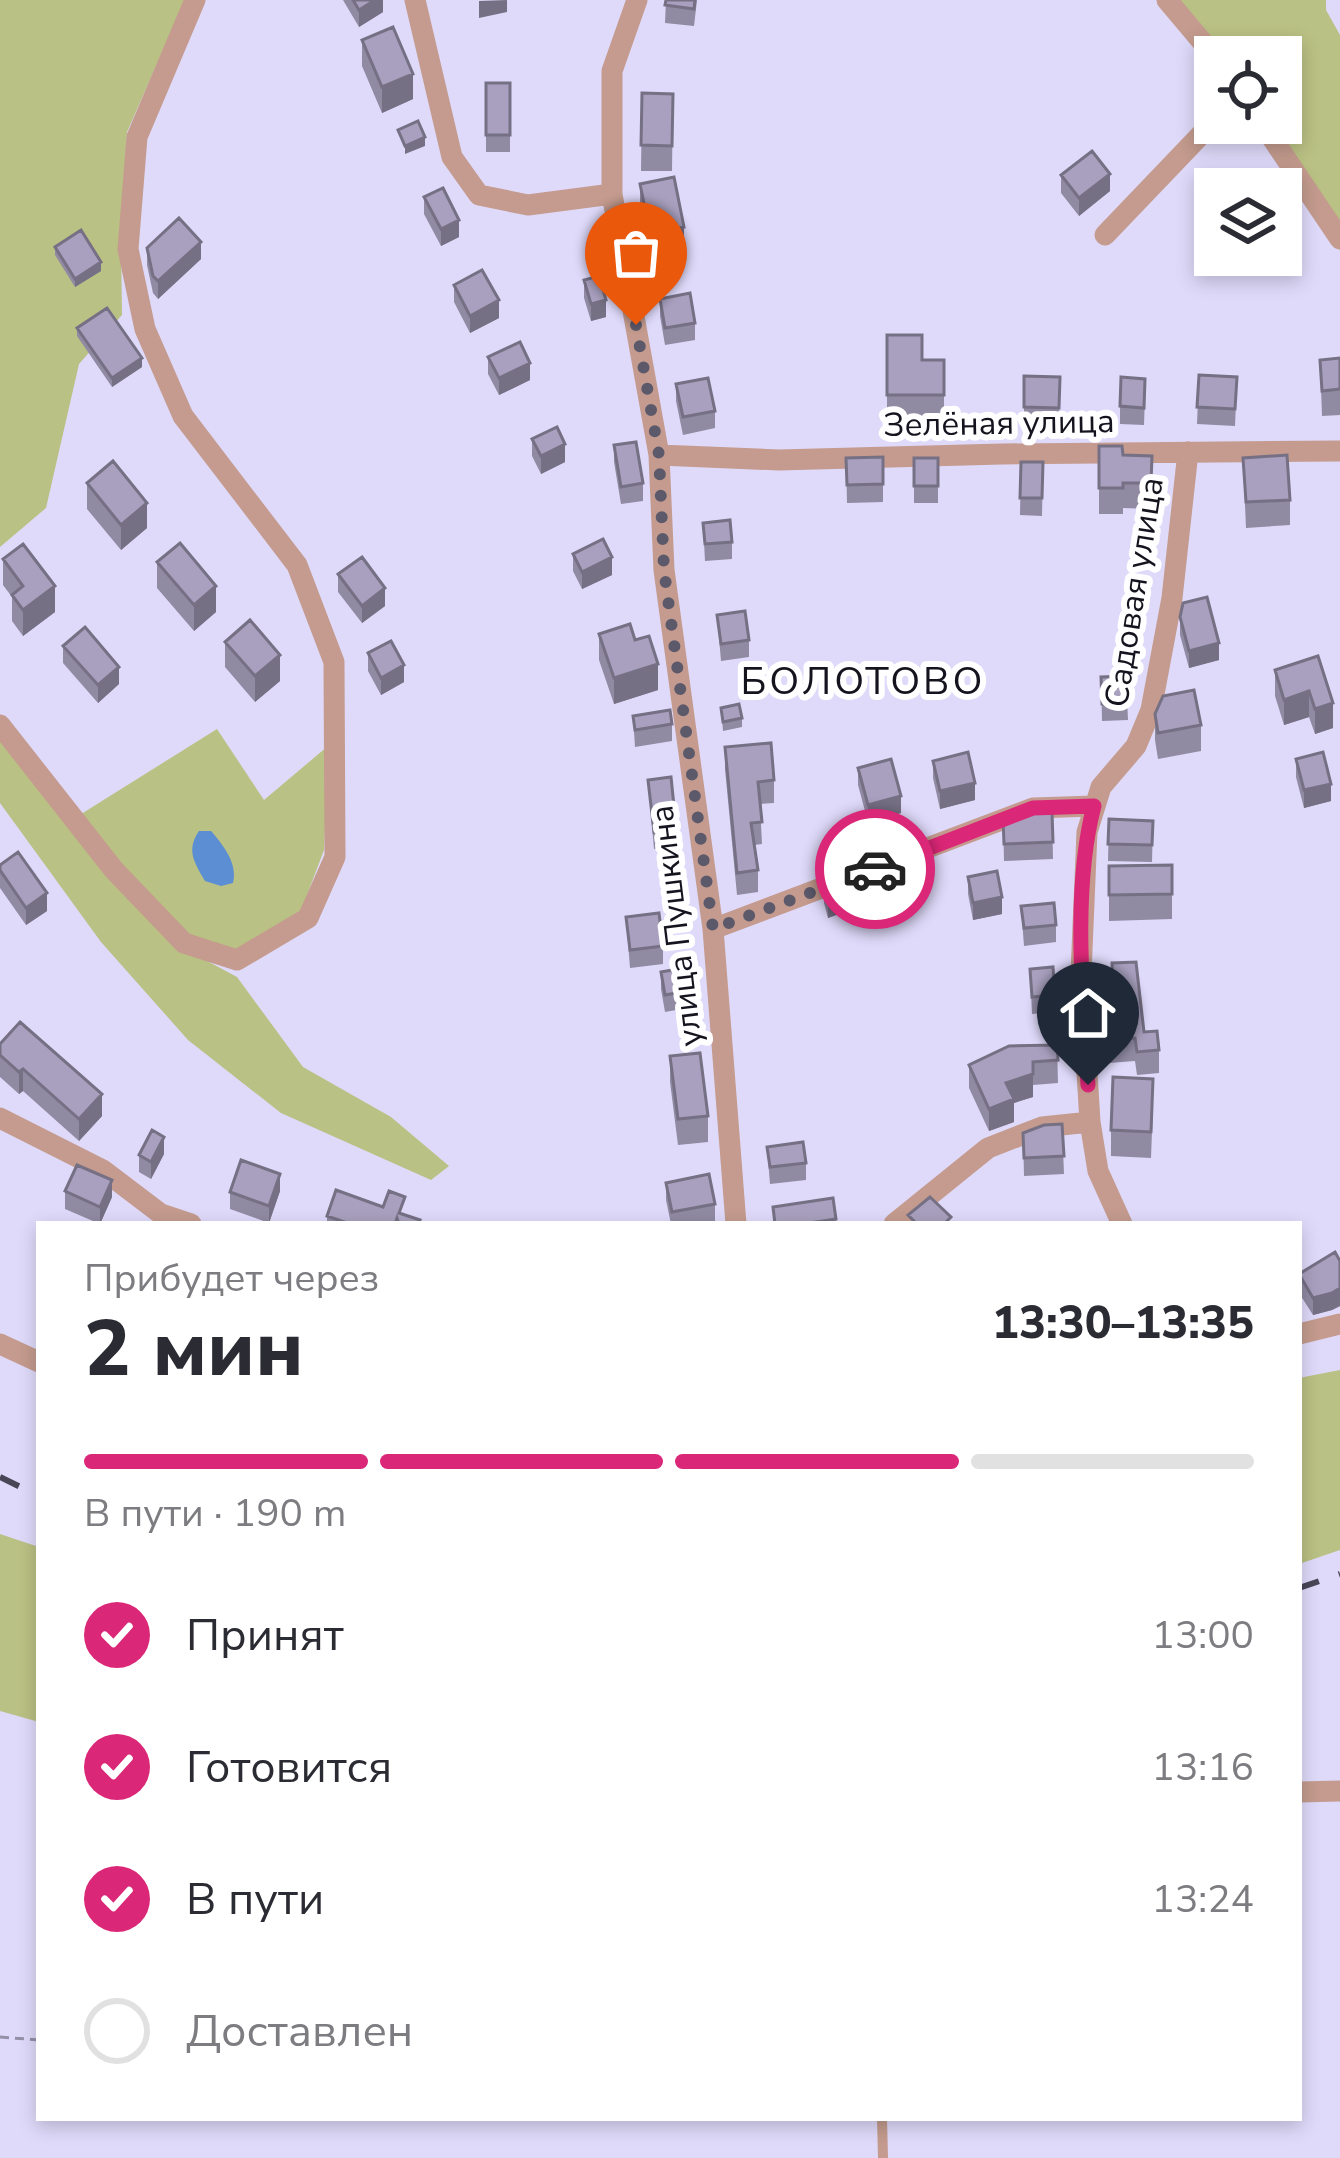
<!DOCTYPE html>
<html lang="ru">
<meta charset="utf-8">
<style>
body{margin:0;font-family:"Nunito Sans",sans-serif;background:#f2f2f3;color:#2b2b33;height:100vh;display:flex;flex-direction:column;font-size:45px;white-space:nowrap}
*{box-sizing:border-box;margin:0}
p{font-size:39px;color:#7c7c81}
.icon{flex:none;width:66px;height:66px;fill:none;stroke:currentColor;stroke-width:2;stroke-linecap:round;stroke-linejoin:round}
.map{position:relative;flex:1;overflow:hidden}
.side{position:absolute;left:36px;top:1221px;width:1266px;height:900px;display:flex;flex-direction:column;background:#fff;border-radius:0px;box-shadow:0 6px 18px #0003}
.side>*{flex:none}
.tools{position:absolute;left:1194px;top:36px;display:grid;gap:24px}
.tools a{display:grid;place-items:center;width:108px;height:108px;border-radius:0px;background:#fff;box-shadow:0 6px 18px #0003;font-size:60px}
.pin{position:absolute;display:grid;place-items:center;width:102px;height:102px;color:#fff;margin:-123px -51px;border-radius:50% 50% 50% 0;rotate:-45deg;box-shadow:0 0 12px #0007}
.pin .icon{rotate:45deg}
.courier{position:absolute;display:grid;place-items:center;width:120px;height:120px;margin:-60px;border:9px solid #db2777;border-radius:50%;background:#fff;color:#222;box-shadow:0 3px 15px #0007}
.head em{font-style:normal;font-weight:800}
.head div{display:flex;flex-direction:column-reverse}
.head{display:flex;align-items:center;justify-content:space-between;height:204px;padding:0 48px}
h1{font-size:78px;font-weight:800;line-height:90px}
.bar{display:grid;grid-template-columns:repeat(4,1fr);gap:18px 12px;align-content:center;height:144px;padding:0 48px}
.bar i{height:15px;border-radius:9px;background:#e1e1e2}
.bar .active{background:#db2777}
.bar p{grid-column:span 4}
ol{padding:0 48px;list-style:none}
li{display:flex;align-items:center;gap:36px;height:132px}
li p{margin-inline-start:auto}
li .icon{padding:12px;border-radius:50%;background:#db2777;color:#fff;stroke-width:4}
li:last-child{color:#7c7c81}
li i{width:66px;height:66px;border:6px solid #e1e1e2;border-radius:50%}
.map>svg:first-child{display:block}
.green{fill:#bac184}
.water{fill:#5b8ed2}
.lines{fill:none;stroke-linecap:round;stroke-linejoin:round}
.path{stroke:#9490a8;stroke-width:3;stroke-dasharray:9 6;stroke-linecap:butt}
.lane{stroke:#c49b8e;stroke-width:10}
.street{stroke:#c49b8e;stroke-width:21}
.rail{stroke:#494656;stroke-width:6;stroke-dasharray:21 21;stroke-linecap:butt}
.wall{fill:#908aa3}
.shaded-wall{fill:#767085}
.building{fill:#a8a0be;stroke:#767085;stroke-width:3}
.done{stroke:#5c596b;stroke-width:12;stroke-dasharray:0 21.6}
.route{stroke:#db2777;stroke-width:15}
.labels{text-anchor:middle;stroke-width:12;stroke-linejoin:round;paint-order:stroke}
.street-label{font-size:33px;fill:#15131e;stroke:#fff}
.quarter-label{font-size:39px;letter-spacing:3px;fill:#15131e;stroke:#fff}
</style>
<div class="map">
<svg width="1340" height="2158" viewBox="0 0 1340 2158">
<rect width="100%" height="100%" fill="#dfdafa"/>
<!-- green -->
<path class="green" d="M0,0h185l-58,132 -6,111 1,72 -43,49 -33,144 -46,39z
M1172,0h154v10l14,25v201l-78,-113h19v-66h-66z
M217,729l47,71 64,-54 -4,104 -23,61 -60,39 -54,-12 -109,-122z
M0,734l185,215 52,28 66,90 88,50 58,49 -18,14 -150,-67 -93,-73 -87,-98 -101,-139z
M1340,1370v180l-41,14v-186z
M0,1534l39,13v175l-39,-11z"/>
<!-- water -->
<path class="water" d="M199,831h12c13,15 27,33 22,52l-12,3 -16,-5c-11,-19 -19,-31 -6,-50z"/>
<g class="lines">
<!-- path -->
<path class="path" d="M0,2037l39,3"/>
<!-- lane -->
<path class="lane" d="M882,2118l1,40"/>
<!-- street -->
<path class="street" d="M415,0l37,157 27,38 49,10 84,-11
M637,0l-25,71v123l47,261 5,115 49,359 23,295
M1167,0l48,57
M1262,123l78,116
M1105,235l110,-115
M659,455l120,5 223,-6 338,-3
M0,725l114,145 70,73 53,17 71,-42 27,-61 -1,-195 -37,-97 -114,-149 -38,-87 -17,-80 9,-112 58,-137
M713,929l320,-121 61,-2
M0,1118l103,52 58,44 30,10
M894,1224l94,-76 54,-21 48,-5
M1122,1224l-24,-53 -8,-49 -9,-149 6,-141 14,-45 35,-41 15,-36 21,-112 16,-146
M1299,1334l41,-10
M0,1344l39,18
M1299,1792l41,-1"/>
<!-- rail -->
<path class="rail" d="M0,1477l39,19
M1299,1588l41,-14"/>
</g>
<!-- wall -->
<path class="wall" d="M343,0h40v12l-24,15z
M666,0h31l-3,26 -29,-3z
M362,40l51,59 -31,14 -20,-47z
M486,83h24v69h-24z
M642,93l31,1 -1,77h-31z
M1061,175l49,16 -31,25 -18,-23z
M640,184l44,68 -24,5 -4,-21 -10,3 -6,-29z
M424,197l35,40 -18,9 -17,-32z
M55,247l46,24 -26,16 -20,-32z
M147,248l54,11 -43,40 -5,-6 -6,-28z
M584,280l22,37 -15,4 -7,-23z
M454,285l45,33 -29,15 -16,-31z
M660,299l35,24v17l-30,5 -5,-29z
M77,328l65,39 -30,20 -35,-51z
M887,335l35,25h22v61h-57z
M488,357l42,23 -31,15 -11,-21z
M1340,358v57l-18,1 -2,-56z
M1199,375l38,2 -2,49 -38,-2z
M1024,376l36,1 -1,48 -35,-1z
M676,384l39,27v17l-32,7 -7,-34z
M1145,396l-1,29 -24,-1v-18z
M532,439l33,23 -24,12 -9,-18z
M614,445l29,38v18l-22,3 -7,-42z
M1099,446l24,9 29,1 -1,53 -28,-1v6h-24z
M883,457v45l-36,1 -1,-45z
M914,458h24v45h-24z
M1243,458l47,42v25l-44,3z
M1021,462h22l-1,54 -22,-1z
M87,483l60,45 -26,22 -34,-41z
M703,523l29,19v17l-27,2z
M573,554l39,21 -30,14 -9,-18z
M3,559l52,53 -32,24 -11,-15v-24l-9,-12z
M157,562l59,50 -22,19 -37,-43z
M338,574l47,32 -23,17 -24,-31z
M717,615l32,25v17l-28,4z
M1180,617l39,43 -30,8 -9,-33z
M599,634l36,6 23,50 -44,14 -15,-44z
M225,642l55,39 -25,21 -30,-35z
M63,646l56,38 -21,19 -35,-40z
M368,653l36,29 -23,13 -13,-24z
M1318,656l15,72 -18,6 -6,-17 -25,8 -9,-29v-26z
M1126,676l2,44 -26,1 -1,-44z
M721,708l21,10v9l-19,4z
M1155,714l46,11v26l-43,8 -3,-19z
M633,716l39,8v17l-37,6z
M725,747l49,33v23l-14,1 2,40 -8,1 4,25v22l-21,3 -12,-126z
M1296,759l35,42 -27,7 -8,-31z
M933,761l42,39 -35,9 -7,-31z
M858,768l43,45 -33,9 -10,-37z
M648,780l33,94v18h-19l-1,-44 -7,1z
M1052,812l1,47 -49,2 -1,-43z
M1109,819l44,2 -1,41 -44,-1z
M0,865l47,46 -21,14 -26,-37z
M1172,865v54l-63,2v-55z
M968,877l34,37 -29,6 -5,-26z
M824,889l77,2 -73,27 -4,-15z
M1021,906l35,19v17l-32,4z
M626,917l37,29v18l-33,4z
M1112,963l32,69 15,18v23l-22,2 -2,-14 -26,2 -3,-56 7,-1z
M1030,969l25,26v17l-23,2z
M661,972l32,18v17l-28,5 -4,-23z
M0,1044l102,72 -23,25 -56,-50 -4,3 -19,-17z
M1057,1045l1,38 -25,2v12l-19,6v19l-25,9 -20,-43v-23z
M670,1056l38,60v26l-30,3 -8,-63z
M1153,1105l-2,53 -40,-2v-26z
M1062,1124l2,50 -40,2 -1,-43z
M767,1147l39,16v17l-36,4z
M164,1154l-13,25 -12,-7v-17z
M666,1183l49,21v17l-17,3h-27l-5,-24z
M65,1191l47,6 -12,27 -35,-15z
M280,1191l-11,32 -39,-14v-17z
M773,1207l63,12v5h-63z
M405,1215l15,9h-93v-8z
M1340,1261v45l-8,4 -19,5 -14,-22v-19z"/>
<!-- shaded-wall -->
<path class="shaded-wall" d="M375,0h8v12l-24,15v-17z
M507,0v12l-28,6v-17z
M413,74v25l-31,14v-26z
M425,137v9l-20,8v-8z
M1110,174v17l-31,25v-18z
M656,211v25l-10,3v-26z
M459,220v17l-18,9v-17z
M684,227v25l-24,5v-25z
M201,242v17l-43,40v-18z
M101,262v9l-26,16v-8z
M499,300v18l-29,15v-17z
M606,300v17l-15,4v-17z
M142,358v9l-30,20v-9z
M530,363v17l-31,15v-17z
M565,444v18l-24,12v-18z
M147,503v25l-26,22v-25z
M612,557v18l-30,14v-17z
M55,586v26l-32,24v-26z
M216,586v26l-22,19v-26z
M385,588v18l-23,17v-17z
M1219,643v17l-30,8v-17z
M280,655v26l-25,21v-26z
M658,664v26l-44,14v-26z
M404,665v17l-23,13v-17z
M119,667v17l-21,19v-18z
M1309,691v26l-25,8v-25z
M1333,703v25l-18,6v-25z
M975,783v17l-35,9v-18z
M1331,784v17l-27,7v-18z
M901,796v17l-33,9v-17z
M901,877v14l-73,27v-14z
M47,893v18l-21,14v-17z
M1002,897v17l-29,6v-17z
M23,1069v22l-4,3v-22z
M1033,1074v23l-19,6v19l-25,9v-22l17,-26z
M102,1094v22l-23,25v-22z
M164,1137v17l-13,25v-17z
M280,1174v17l-11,32v-17z
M112,1180v17l-12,27v-17z
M1340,1288v18l-8,4 -19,5v-17z"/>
<!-- building -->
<path class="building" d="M353,0h22l-16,10z
M666,0h29l-1,9 -29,-4z
M393,27l20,47 -31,13 -20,-47z
M486,83h24v52h-24z
M642,93l31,1 -1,52 -31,-1z
M418,121l7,16 -20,9 -7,-16z
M1092,151l18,23 -31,24 -18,-23z
M674,177l10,50 -24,5 -4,-21 -10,2 -6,-29z
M443,188l16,32 -18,9 -17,-32z
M179,218l22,24 -43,39 -5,-5 -6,-28z
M81,230l20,32 -26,17 -20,-32z
M482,270l17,30 -29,16 -16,-31z
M599,276l7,24 -15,4 -7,-24z
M690,293l5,30 -30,5 -5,-29z
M107,308l35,50 -30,20 -35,-50z
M887,335h35v25h22v35h-57z
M520,342l10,21 -31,15 -11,-21z
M1340,358v31l-18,2 -2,-31z
M1199,375l38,2 -2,32 -38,-2z
M1024,376l36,1 -1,31 -35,-1z
M1121,377l24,2 -1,29 -24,-2z
M708,378l7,33 -32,6 -7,-33z
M557,427l8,17 -24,12 -9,-17z
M636,442l7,41 -22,4 -7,-42z
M1099,446h23l1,9 29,1 -1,27h-28v5h-24z
M1287,455l3,45 -44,2 -3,-44z
M883,457v27l-36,1 -1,-27z
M914,458h24v28h-24z
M113,461l34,42 -26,22 -34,-42z
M1021,462h22l-1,36h-22z
M730,520l2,22 -27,2 -2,-21z
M603,539l9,18 -30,15 -9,-18z
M180,543l36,43 -22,19 -37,-43z
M23,544l32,42 -32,24 -11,-15 11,-9 -20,-27z
M362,557l23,31 -23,18 -24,-32z
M1207,597l12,46 -30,8 -9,-34 3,-14z
M745,611l4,29 -28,4 -4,-29z
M250,620l30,35 -25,21 -30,-34z
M630,624l5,16 14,-4 9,28 -44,14 -15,-44z
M85,627l34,40 -21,18 -35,-39z
M391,641l13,24 -23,13 -13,-25z
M1318,656l15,47 -18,6 -6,-18 -25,9 -9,-30z
M1126,676l2,27 -26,1 -1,-27z
M1194,690l7,35 -43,8 -3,-19 8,-18z
M739,704l3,14 -19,4 -2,-14z
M670,710l2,14 -37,6 -2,-14z
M771,743l3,37 -16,2 4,40 -11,1 7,47 -21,3 -12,-126z
M968,752l7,31 -35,8 -7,-30z
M1323,752l8,32 -27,6 -8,-31z
M891,759l10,37 -33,9 -10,-37z
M671,777l10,97 -19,1 -1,-44 -7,1 -6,-52z
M1052,812l1,30 -49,2 -1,-26 13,-5z
M1109,819l44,2 -1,24 -44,-1z
M18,852l29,41 -21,15 -26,-38v-5z
M892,863l5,2 4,12 -73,27 -4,-15z
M1172,865v29l-63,1v-29z
M997,871l5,26 -29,6 -5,-26z
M1054,903l2,22 -32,3 -3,-22z
M659,913l4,33 -33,4 -4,-33z
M1136,962l8,70 13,-1 2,19 -22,2 -2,-14 -26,2 -3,-33 8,-1 -2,-43z
M689,967l4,23 -28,5 -4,-23z
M1053,967l2,28 -23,2 -2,-28z
M20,1022l82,72 -23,25 -56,-50 -4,3 -19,-17v-11z
M1057,1045l1,15 -25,2v12l-27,9 8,16 -25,10 -20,-44 40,-19z
M700,1053l8,63 -30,3 -8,-63z
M1113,1077l40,2 -2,53 -40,-2z
M1062,1124l2,32 -40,2 -1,-25 21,-8z
M152,1130l12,7 -13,25 -12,-7z
M803,1142l3,21 -36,4 -3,-20z
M241,1160l39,14 -11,32 -39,-14z
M77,1165l35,15 -12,27 -35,-16z
M709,1174l6,30 -43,8 -6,-29z
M336,1190l47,17 6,-16 16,6 -6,16 21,7 -2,4h-19l-2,-6 -2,6h-45l-23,-8z
M930,1197l21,20 -7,7h-27l-9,-9z
M833,1198l3,21 -33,5h-28l-2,-17z
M1335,1252l5,9v27l-8,5 -19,5 -14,-24z"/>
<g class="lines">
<!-- done -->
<path class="done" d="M636,325l23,130 5,115 49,359 162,-60"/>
<!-- route -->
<path class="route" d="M875,869l158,-61 61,-2c-22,83 -11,193 -6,279"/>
</g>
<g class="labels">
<!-- street labels -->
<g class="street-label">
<text transform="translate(999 422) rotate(-1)" y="12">Зелёная улица</text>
<text transform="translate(1133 592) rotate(-81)" y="12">Садовая улица</text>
<text transform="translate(675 926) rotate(-97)" y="12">улица Пушкина</text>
</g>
<!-- quarter labels -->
<g class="quarter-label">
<text x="863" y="694">БОЛОТОВО</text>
</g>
</g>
</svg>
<div class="tools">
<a><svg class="icon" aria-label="locate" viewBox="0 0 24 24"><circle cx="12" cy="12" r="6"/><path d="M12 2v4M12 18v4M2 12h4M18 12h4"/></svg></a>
<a><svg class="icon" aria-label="layers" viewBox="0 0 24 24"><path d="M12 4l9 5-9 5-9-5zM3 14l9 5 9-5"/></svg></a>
</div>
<div class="pin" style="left:636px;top:325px;background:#ea580c"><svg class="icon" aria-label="bag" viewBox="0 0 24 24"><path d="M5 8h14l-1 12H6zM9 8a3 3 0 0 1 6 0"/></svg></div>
<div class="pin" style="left:1088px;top:1085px;background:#1f2937"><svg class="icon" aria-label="home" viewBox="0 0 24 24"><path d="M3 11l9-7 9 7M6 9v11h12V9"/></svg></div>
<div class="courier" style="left:875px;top:869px"><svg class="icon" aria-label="car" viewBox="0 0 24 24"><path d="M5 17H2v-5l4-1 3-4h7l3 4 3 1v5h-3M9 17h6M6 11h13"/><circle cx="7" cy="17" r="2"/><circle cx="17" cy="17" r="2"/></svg></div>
<section class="side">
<div class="head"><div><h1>2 мин</h1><p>Прибудет через</p></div><em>13:30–13:35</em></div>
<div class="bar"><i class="active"></i><i class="active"></i><i class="active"></i><i></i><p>В пути · 190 m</p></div>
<ol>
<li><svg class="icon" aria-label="check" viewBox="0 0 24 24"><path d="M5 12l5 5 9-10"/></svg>Принят<p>13:00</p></li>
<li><svg class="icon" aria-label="check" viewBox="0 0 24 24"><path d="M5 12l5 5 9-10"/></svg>Готовится<p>13:16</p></li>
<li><svg class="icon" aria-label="check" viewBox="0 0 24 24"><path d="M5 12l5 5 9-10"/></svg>В пути<p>13:24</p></li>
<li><i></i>Доставлен</li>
</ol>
</section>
</div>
